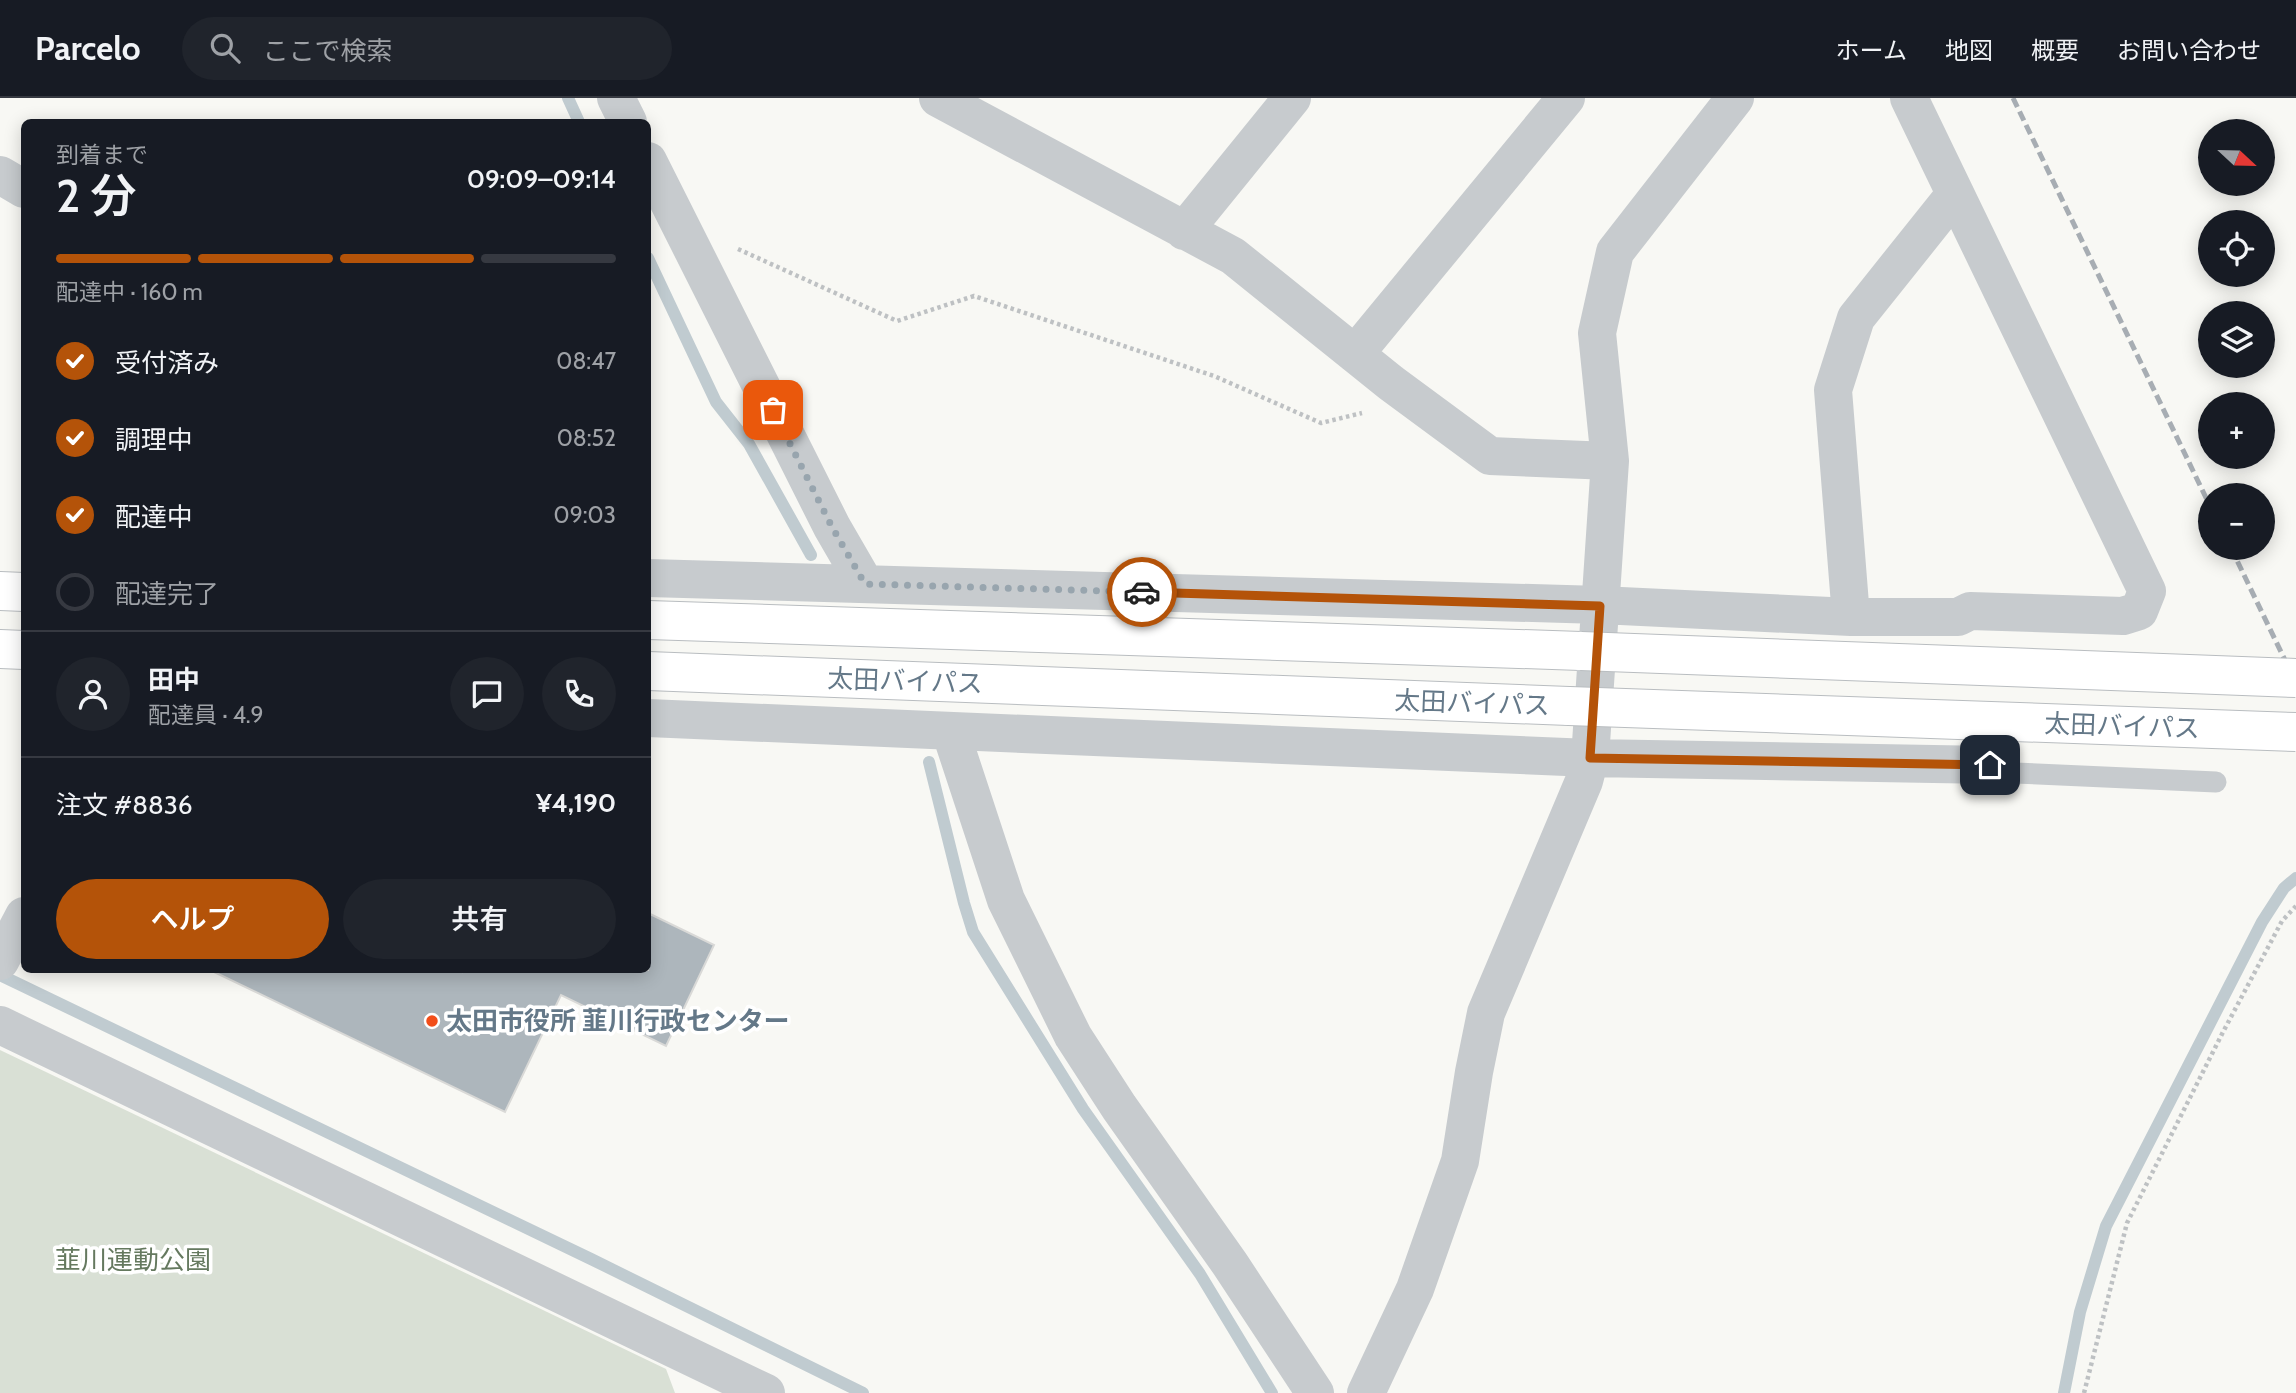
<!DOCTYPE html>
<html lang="ja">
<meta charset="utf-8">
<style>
body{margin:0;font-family:Cabin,"Noto Sans JP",sans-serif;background:#20242c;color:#f1f3f6;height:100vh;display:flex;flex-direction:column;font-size:26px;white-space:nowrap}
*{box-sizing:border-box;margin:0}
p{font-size:23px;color:#9ea1a6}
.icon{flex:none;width:38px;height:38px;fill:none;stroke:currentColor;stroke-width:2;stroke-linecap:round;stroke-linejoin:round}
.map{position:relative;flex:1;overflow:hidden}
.details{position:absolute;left:21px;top:21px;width:630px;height:854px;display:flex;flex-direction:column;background:#171b24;border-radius:10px;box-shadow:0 4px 18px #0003}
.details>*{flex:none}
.needle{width:46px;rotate:112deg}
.controls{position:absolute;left:2198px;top:21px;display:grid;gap:14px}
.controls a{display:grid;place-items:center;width:77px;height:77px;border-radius:50%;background:#171b24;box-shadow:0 4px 18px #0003;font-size:35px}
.pin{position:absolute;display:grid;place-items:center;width:60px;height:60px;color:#fff;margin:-30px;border-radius:14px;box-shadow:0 4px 10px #0006}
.courier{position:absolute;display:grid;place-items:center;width:70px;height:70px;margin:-35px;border:5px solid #b45309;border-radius:50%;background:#fff;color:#222;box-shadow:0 2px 9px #0007}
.overview em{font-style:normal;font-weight:600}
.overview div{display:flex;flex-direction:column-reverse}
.overview{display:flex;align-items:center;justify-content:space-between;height:119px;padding:0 35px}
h1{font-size:46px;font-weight:600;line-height:52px}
.bar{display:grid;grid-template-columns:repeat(4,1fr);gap:10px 7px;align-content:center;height:84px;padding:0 35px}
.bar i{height:9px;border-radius:5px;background:#363941}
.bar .on{background:#b45309}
.bar p{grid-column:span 4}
.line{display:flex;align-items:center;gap:18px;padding:0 35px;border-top:2px solid #363941}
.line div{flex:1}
.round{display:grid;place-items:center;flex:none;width:74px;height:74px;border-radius:37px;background:#20242c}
ol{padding:0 35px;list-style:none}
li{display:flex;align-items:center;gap:21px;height:77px}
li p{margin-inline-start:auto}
li .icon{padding:7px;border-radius:50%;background:#b45309;color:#fff;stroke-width:4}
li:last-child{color:#9ea1a6}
li i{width:38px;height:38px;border:4px solid #363941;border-radius:50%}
.primary-button{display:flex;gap:14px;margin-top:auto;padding:14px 35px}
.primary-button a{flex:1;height:80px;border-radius:42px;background:#b45309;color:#fff;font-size:28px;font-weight:600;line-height:80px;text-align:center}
.primary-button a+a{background:#20242c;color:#f1f3f6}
header{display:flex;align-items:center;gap:42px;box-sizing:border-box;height:98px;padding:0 35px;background:#171b24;border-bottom:2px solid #363941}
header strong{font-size:33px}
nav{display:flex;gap:38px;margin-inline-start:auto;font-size:24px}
.search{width:490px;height:63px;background:#20242c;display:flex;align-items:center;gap:18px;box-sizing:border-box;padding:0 24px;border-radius:38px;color:#9ea1a6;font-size:26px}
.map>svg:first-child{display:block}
.green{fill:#d9e0d5}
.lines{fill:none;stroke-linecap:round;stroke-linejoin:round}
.stream{stroke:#c0cbd0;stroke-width:12}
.building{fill:#adb6bc;stroke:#d9d9d7;stroke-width:2}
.highway-casing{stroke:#b9bdc0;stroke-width:40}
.path{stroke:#bec1c3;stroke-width:4.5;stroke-dasharray:3.5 3.5;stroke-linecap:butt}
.lane{stroke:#c7cbce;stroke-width:21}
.street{stroke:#c7cbce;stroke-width:38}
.highway{stroke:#fff;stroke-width:38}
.rail{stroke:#a7adb3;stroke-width:5;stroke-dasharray:10 5;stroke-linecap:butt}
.highway-bridge-casing{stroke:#b9bdc0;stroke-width:40;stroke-linecap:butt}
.highway-bridge{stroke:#fff;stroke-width:38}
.done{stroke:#98a5ae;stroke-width:7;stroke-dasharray:0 12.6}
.route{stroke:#b45309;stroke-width:9}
.poi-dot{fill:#f24e1a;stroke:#fff;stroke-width:2.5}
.labels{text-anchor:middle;stroke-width:7;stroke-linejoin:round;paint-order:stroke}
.street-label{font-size:26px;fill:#647888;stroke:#fff}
.poi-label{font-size:26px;font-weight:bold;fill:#647888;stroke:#fff;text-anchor:start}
.park-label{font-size:26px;fill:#65795f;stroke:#fff}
</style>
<header>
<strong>Parcelo</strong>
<div class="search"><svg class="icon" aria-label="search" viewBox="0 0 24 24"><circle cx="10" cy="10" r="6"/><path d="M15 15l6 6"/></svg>ここで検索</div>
<nav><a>ホーム</a><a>地図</a><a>概要</a><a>お問い合わせ</a></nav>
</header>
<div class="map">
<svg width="2296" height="1295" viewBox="0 0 2296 1295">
<rect width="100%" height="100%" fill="#f8f8f4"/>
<!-- green -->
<path class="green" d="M0,952l666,319 9,24h-675z"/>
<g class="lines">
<!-- stream -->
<path class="stream" d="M568,0l11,24
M648,160l68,144 33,42 62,111
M929,664l35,141 9,29 110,177 117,165 72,119
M0,877l591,284 272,134
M2064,1295l16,-81 26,-86 156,-304 22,-34 12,-10"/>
</g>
<!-- building -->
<path class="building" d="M648,815l66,32 -48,101 -105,-51 -56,117 -295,-142h248l4,2 1,-2h185z"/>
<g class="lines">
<!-- highway casing -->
<g class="highway-casing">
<path id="highway" d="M0,493l24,1
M648,522l933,31
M0,551l24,1
M648,573l921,35"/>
</g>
<!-- path -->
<path class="path" d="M738,151l159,72 77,-25 240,80 107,47 41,-10
M2084,1295l43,-170 96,-191 59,-111 14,-15"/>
<!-- lane -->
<path class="lane" d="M1990,667l25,8 201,9"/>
<!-- street -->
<path class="street" d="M616,0l12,24
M938,0l295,158 158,127 99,73 120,5
M648,63l184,366 33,57
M0,77l24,14
M1184,133l108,-133
M1355,256l211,-256
M648,480l952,27 251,12h107l12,-6 153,5 16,-5 8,-20 -238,-493
M1851,519l-18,-227 23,-72 99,-124
M648,620l942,40 400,7
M951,635l55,167 67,136 46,71 111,157 85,129
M0,863l24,-45
M0,927l766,368
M1366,1295l49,-104 45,-128 14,-89 12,-59 98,-232 6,-23 20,-297 -13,-128 18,-81 120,-154"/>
<!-- highway -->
<use href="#highway" class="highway"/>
<!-- rail -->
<path class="rail" d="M2013,0l197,408
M2231,450l65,135"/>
<!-- highway-bridge casing -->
<g class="highway-bridge-casing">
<path id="highway-bridge" d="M1581,553l715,27
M1569,608l727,26"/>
</g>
<!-- highway-bridge -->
<use href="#highway-bridge" class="highway-bridge"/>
</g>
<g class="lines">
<!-- done -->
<path class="done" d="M773,312l59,117 33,57 277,8"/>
<!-- route -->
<path class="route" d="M1142,494l458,14 -10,152 400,7"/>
</g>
<!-- markers -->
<circle class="poi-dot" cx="432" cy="923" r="7"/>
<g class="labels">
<!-- street labels -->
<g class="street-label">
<text transform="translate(905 583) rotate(2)" y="9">太田バイパス</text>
<text transform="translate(1472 605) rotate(2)" y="9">太田バイパス</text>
<text transform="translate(2122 628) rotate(2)" y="9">太田バイパス</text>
</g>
<!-- poi labels -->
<g class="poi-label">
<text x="446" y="932">太田市役所 韮川行政センター</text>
</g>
<!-- park labels -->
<g class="park-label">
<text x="133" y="1171">韮川運動公園</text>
</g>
</g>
</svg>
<div class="controls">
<a><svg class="needle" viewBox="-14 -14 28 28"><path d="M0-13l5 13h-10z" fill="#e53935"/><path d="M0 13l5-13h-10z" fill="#9ea1a6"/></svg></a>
<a><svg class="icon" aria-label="locate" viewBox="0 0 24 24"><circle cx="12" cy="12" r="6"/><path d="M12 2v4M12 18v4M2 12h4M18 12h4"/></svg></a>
<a><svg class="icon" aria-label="layers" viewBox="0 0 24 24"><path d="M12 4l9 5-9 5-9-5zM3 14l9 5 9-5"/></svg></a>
<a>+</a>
<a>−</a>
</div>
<div class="pin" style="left:773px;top:312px;background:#ea580c"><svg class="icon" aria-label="bag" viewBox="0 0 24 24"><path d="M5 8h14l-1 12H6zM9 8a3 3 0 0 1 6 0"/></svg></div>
<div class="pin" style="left:1990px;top:667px;background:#1f2937"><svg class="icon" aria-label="home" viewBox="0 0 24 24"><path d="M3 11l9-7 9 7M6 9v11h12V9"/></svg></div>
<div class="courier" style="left:1142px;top:494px"><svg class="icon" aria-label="car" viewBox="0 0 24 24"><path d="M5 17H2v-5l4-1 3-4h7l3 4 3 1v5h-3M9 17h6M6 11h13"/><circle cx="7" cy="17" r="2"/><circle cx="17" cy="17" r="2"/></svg></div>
<section class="details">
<div class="overview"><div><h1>2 分</h1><p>到着まで</p></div><em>09:09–09:14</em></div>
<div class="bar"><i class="on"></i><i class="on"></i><i class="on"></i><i></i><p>配達中 · 160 m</p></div>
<ol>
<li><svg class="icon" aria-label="check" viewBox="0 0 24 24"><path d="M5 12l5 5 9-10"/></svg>受付済み<p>08:47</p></li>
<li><svg class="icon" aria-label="check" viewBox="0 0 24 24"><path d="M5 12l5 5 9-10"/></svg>調理中<p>08:52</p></li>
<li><svg class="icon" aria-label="check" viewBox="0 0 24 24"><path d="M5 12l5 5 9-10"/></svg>配達中<p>09:03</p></li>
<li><i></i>配達完了</li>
</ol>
<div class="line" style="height:126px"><a class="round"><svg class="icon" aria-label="person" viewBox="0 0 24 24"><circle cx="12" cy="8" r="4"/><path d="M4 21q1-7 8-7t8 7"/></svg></a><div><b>田中</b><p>配達員 · 4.9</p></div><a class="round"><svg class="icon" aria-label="chat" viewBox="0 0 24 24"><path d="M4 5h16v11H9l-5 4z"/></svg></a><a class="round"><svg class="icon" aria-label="phone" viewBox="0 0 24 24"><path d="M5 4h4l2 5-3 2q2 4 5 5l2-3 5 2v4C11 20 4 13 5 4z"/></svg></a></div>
<div class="line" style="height:91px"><div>注文 #8836</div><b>¥4,190</b></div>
<div class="primary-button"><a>ヘルプ</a><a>共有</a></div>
</section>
</div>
